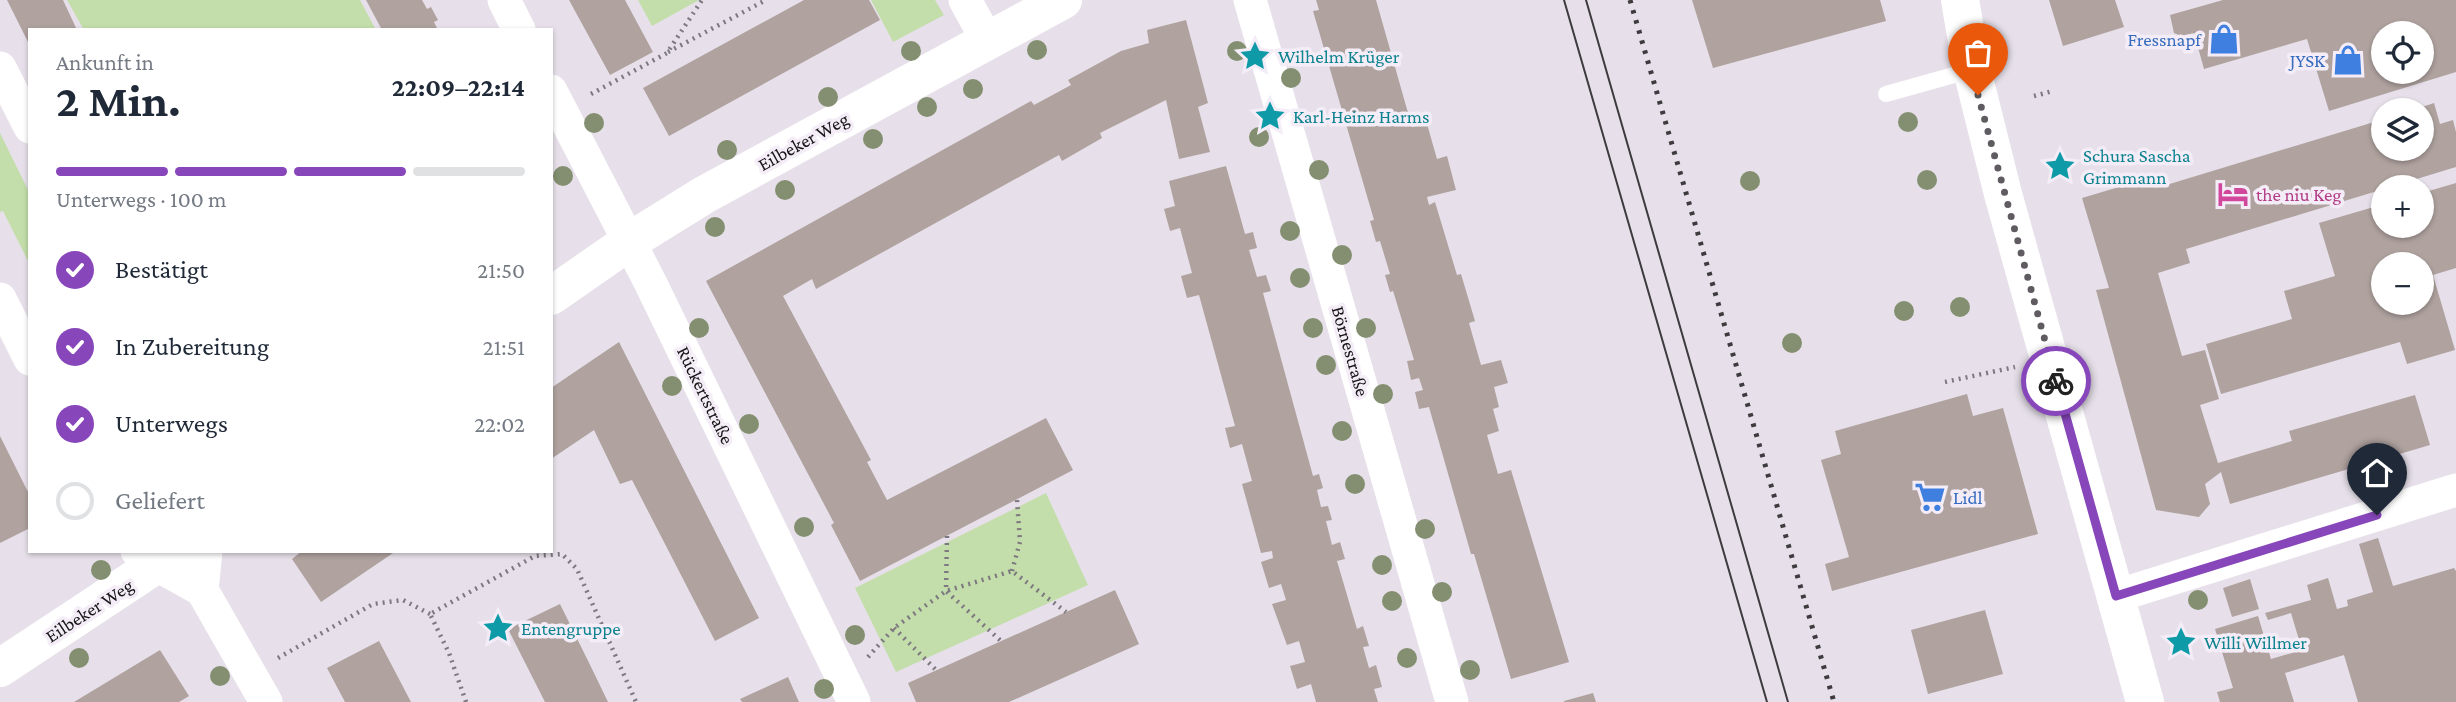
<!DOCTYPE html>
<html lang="de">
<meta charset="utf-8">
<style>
body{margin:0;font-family:"Crimson Pro",serif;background:#f2f2f3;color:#1f2937;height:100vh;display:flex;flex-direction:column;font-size:26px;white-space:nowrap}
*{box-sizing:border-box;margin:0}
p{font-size:23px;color:#747a83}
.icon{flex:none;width:38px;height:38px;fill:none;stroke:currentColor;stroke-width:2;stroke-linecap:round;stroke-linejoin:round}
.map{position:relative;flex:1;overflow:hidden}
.details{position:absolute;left:28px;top:28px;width:525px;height:525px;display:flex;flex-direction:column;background:#fff;border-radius:0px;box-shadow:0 2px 5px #0004}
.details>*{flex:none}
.buttons{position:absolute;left:2371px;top:21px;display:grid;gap:14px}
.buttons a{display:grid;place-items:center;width:63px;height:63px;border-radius:50%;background:#fff;box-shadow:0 2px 5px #0004;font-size:35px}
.pin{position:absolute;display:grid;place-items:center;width:60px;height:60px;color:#fff;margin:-72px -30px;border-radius:50% 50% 50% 0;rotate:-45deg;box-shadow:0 0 7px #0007}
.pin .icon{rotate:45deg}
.courier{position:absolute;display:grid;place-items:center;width:70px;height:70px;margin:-35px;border:5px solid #8746ba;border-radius:50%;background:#fff;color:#222;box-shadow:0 2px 9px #0007}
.headline em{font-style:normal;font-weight:700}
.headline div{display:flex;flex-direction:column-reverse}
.headline{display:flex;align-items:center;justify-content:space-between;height:119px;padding:0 28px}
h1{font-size:46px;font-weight:700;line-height:52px}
.bar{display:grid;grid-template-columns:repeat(4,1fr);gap:10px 7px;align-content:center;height:84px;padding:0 28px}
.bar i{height:9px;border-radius:5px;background:#e0e1e3}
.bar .active{background:#8746ba}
.bar p{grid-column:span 4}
ol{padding:0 28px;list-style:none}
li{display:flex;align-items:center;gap:21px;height:77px}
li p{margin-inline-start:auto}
li .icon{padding:7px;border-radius:50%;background:#8746ba;color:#fff;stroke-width:4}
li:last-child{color:#747a83}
li i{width:38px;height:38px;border:4px solid #e0e1e3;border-radius:50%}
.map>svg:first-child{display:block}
.green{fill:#c3deaa}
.building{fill:#afa29f;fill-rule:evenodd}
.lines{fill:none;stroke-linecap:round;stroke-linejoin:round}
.path{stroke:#7e7980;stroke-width:4.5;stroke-dasharray:2 5;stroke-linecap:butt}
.service{stroke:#fff;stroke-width:16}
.minor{stroke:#fff;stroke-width:33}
.tertiary{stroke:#fff;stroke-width:38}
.secondary{stroke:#fff;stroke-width:38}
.tram{stroke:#3e3b3f;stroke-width:2}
.rail{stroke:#3e3b3f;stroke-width:5;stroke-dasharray:3.5 7;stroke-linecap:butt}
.tree{fill:#838f70}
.done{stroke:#5f5b61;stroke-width:7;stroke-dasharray:0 12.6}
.route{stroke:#8746ba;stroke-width:9}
.labels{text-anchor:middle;stroke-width:7;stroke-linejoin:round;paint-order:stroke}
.shop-label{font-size:19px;fill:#366cbe;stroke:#f4edf7;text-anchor:end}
.culture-label{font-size:19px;fill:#0d838f;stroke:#f4edf7;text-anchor:start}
.street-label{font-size:19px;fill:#161417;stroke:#f4edf7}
.hotel-label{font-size:19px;fill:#b23c85;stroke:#f4edf7;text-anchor:start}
</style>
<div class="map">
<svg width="2456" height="702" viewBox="0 0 2456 702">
<rect width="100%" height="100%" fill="#e7e0ea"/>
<!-- green -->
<path class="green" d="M67,0h293l16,30h-292z
M638,0h61l-47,26z
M871,0h64l9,15 -51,27z
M0,133l30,61v71l-27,-54 -3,1z
M1046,493l42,92 -192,87 -41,-84z"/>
<!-- building -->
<path class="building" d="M7,0h56l14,30h-47v16z
M366,0h56l5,9 4,-2 7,13 -4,2 4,8h-56z
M569,0h56l28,52 -43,23z
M804,0h65l11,20 -211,116 -26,-48z
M1316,0h60l36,127 15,-3 10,35 10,-3 9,34 -29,7 2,8 6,-3 22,73 4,-1 14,47 -6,2 12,42 20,-5 7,23 -14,4 5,20 -6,2 6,22 -12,4 11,39 13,-4 58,192 -58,17 -37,-125h-3l-42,-147 -10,2 -4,-17 8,-2 -4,-12 -8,2 -4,-19 7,-1 -20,-66 -1,-3 -3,1 -5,-17 5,-1 -10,-33 -4,1 -6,-21 4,-1 -61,-209 6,-1z
M1692,0h188l6,21 -173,47z
M2049,0h66l9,27 -61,19z
M2223,0h233v72l-127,39 -22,-72 -103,30 -10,-36 -13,3 -7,-3 -4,-18zM2384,33h38v39h-38z
M1186,20l22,83 -10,4 12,45 -31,7 -13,-59 -66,33 2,5 -40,23 -3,-6 -243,134 -4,-10 -29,17 88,164 -4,2 20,38 159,-82 27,52 -213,111 -29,-56 3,-2 -128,-242 325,-180 3,4 37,-20 -3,-5 53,-29 28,-8 -2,-13z
M2434,103l6,21 13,-4 3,12v35l-270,82 4,14 -32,10 24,83 23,-6 14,49 -19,6 18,58 74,-22 -3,-10 126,-36 15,50 -200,59 -9,-32 -16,12 5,20 -11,13 -43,-7 -60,-220 13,-2 -27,-90 77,-23 4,11 221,-67v30h38v-39h-9z
M1226,166l19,68 8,-2 4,16 -8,2 8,27 9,-2 5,16 -8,2 50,183 6,-2 4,14 -6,2 4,17 7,-1 4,14 -6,1 6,24 8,-3 5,17 -8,2 20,68 6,-3 6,20 -6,1 6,21 7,-3 6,22 -8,2 4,13h-62l-5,-18 -14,5 -7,-23 15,-4 -6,-21 -12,4 -15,-41 14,-4 -5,-16 -12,4 -8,-26 12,-4 -1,-7 -11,2 -19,-69 10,-3 -10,-37 -12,4 -5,-20 10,-2 -36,-131 -12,3 -6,-22 11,-3 -12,-45 -10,3 -6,-22 11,-3 -6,-25z
M2456,183v85l-23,7 22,75 -48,14 -7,-22 -179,52 -15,-50 86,-25 -8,-28 51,-15 -16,-53 65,-19v22h38v-33zM2384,264h38v39h-38z
M619,342l140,276 -44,23 -83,-161 -12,4 -26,-54 -43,29v-71z
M1967,394l6,22 30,-8 35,126 -206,57 -7,-27 24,-7 -28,-97 20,-6 -6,-23z
M0,436l30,60v32l-30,15z
M2378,538l15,48 61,-18 2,3v131h-98l-14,-47 -59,18 9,29h-74l-3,-10 16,-4 -18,-59 43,-13 13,43 31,-9 -11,-37 -23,7 -3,-7 46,-13 -4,-15 21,-7 9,31 11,-3 -1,-6 26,-8 -14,-48z
M302,551h94l-75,51 -29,-43z
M2250,579l9,30 -27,8 -9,-29z
M1115,590l24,54 -130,58h-93l-8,-19z
M560,604l34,69 14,29h-63l-37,-73z
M1985,610l18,64 -75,20 -17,-64z
M379,641l32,61h-66l-18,-34z
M160,650l29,46 -10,6h-105z
M788,677l11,25h-57l-2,-3z
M1593,693l3,9h-32v-1z"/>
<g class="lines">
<!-- path -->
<path class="path" d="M668,52l98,-52
M591,94l76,-41 35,-53
M2034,96l19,-5
M1945,382l70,-15
M947,536l-1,55 55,50
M1012,571l8,-29 -3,-42
M894,628l43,43
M868,657l26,-29 52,-37 66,-20 54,41
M278,658l95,-54 30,-4 27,14
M466,702l-17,-49 -19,-39 105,-58 27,-2 15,15 59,133"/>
<!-- service -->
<path class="service" d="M1886,94l86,-24"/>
<!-- minor -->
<path class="minor" d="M504,0l15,30
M965,0l22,40
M1250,0l202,702
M0,68l30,59
M551,91l99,191 204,420
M0,299l30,60
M137,551l20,14 45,25 64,112
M202,590l4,-39
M2116,596l340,-106"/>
<!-- tertiary -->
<path class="tertiary" d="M551,296l79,-55 74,-46 359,-195
M0,668l177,-117"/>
<!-- secondary -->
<path class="secondary" d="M1960,0l12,70 31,124 142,508"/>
<!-- tram -->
<path class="tram" d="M1564,0l203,702
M1586,0l202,702"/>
<!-- rail -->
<path class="rail" d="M1630,0l204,702"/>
</g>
<!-- trees -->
<g class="tree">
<circle cx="1037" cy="50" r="10"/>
<circle cx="911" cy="51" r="10"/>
<circle cx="1237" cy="51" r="10"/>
<circle cx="1291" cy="78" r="10"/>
<circle cx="973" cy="89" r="10"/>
<circle cx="828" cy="97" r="10"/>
<circle cx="927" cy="107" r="10"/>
<circle cx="1908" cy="122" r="10"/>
<circle cx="594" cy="123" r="10"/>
<circle cx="1259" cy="137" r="10"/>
<circle cx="873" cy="139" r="10"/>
<circle cx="727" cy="150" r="10"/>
<circle cx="1319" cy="170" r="10"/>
<circle cx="563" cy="176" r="10"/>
<circle cx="1927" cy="180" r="10"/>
<circle cx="1750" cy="181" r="10"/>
<circle cx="785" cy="190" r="10"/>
<circle cx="715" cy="227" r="10"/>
<circle cx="1290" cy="231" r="10"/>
<circle cx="1342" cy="255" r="10"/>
<circle cx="1300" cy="278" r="10"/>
<circle cx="1960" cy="307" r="10"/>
<circle cx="1904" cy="311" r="10"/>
<circle cx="699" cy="328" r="10"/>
<circle cx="1313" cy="328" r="10"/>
<circle cx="1366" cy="328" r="10"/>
<circle cx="1792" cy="343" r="10"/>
<circle cx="1326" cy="365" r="10"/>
<circle cx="672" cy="386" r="10"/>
<circle cx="1383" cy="394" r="10"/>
<circle cx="749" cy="424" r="10"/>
<circle cx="1342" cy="431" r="10"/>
<circle cx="1355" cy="484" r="10"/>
<circle cx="804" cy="527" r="10"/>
<circle cx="1425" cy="529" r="10"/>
<circle cx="1382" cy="565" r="10"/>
<circle cx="101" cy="570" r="10"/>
<circle cx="1442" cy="592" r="10"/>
<circle cx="2198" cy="600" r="10"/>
<circle cx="1392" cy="601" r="10"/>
<circle cx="855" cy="635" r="10"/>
<circle cx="79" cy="658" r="10"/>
<circle cx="1407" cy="658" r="10"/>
<circle cx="1470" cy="670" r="10"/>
<circle cx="220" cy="676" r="10"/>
<circle cx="824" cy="689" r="10"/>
</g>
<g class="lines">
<!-- done -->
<path class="done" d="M1978,95l78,286"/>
<!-- route -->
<path class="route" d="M2056,381l60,215 261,-81"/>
</g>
<!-- icons -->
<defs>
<g id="shop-bare" transform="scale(2.415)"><path d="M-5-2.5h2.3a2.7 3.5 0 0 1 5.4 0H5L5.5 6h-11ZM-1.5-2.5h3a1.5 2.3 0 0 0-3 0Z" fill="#3f7fe0" stroke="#f4edf7" stroke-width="2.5" paint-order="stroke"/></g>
<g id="sight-bare" transform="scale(2.415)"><path d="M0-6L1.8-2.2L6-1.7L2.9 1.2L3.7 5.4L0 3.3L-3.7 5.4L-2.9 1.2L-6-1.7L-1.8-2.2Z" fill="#0f9aa8" stroke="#f4edf7" stroke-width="2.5" paint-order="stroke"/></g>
<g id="hotel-bare" transform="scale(2.415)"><path d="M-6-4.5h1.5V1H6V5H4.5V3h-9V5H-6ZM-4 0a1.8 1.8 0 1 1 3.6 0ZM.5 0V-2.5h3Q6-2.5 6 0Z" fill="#d1479c" stroke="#f4edf7" stroke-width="2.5" paint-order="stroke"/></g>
<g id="supermarket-bare" transform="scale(2.415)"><path d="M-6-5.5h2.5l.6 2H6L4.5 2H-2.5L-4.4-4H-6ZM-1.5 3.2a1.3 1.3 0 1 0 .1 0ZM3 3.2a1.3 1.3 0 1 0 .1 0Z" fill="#3f7fe0" stroke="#f4edf7" stroke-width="2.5" paint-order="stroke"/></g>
</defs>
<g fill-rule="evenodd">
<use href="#shop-bare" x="2224" y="39"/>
<use href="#sight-bare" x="1255" y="56"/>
<use href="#shop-bare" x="2348" y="60"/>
<use href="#sight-bare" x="1270" y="116"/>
<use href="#sight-bare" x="2060" y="166"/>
<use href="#hotel-bare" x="2233" y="194"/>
<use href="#supermarket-bare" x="1930" y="497"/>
<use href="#sight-bare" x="498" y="628"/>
<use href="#sight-bare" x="2181" y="642"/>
</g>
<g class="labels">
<!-- shop labels -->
<g class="shop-label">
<text x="2201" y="46">Fressnapf</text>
<text x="2325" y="67">JYSK</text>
<text x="1953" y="504" text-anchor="start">Lidl</text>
</g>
<!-- culture labels -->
<g class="culture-label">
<text x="1278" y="63">Wilhelm Krüger</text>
<text x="1293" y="123">Karl-Heinz Harms</text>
<text x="2083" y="162">Schura Sascha<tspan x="2083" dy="22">Grimmann</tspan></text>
<text x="521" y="635">Entengruppe</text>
<text x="2204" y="649">Willi Willmer</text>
</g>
<!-- street labels -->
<g class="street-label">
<text transform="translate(803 141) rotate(-29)" y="7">Eilbeker Weg</text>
<text transform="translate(1351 351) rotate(74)" y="7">Börnestraße</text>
<text transform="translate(706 395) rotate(64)" y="7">Rückertstraße</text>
<text transform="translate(89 610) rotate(-33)" y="7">Eilbeker Weg</text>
</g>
<!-- hotel labels -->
<g class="hotel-label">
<text x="2256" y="201">the niu Keg</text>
</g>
</g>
</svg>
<div class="buttons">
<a><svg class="icon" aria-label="locate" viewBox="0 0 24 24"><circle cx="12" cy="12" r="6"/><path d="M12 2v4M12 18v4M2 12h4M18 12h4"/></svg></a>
<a><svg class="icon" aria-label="layers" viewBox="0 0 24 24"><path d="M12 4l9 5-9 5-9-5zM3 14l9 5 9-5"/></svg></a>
<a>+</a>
<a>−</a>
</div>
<div class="pin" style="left:1978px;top:95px;background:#ea580c"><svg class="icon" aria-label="bag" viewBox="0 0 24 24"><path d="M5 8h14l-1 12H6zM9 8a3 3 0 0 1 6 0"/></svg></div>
<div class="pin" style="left:2377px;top:515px;background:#1f2937"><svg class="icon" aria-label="home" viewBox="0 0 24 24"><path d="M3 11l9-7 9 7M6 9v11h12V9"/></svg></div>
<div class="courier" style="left:2056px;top:381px"><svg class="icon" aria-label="bike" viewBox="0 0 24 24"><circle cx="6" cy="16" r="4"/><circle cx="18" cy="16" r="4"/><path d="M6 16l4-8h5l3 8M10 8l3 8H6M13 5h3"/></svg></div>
<section class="details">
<div class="headline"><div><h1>2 Min.</h1><p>Ankunft in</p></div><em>22:09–22:14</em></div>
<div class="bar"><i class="active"></i><i class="active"></i><i class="active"></i><i></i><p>Unterwegs · 100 m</p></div>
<ol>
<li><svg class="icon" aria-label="check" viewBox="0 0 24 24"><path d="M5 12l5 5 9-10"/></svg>Bestätigt<p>21:50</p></li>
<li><svg class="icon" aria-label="check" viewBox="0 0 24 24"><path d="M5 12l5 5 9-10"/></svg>In Zubereitung<p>21:51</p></li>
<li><svg class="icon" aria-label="check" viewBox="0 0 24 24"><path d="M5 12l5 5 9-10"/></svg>Unterwegs<p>22:02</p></li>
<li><i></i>Geliefert</li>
</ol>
</section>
</div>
